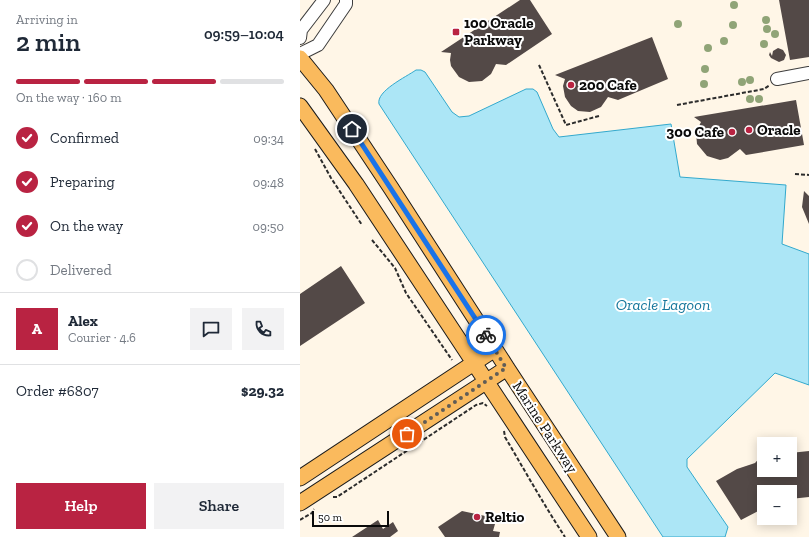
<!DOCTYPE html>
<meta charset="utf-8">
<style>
body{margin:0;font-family:"Zilla Slab",serif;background:#f2f2f3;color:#1f2937;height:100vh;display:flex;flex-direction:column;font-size:15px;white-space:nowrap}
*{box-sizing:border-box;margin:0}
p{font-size:13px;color:#747a83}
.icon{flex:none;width:22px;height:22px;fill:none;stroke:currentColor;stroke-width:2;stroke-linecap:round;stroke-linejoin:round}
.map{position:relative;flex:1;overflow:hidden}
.drawer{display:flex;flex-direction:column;background:#fff;width:300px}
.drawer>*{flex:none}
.tools{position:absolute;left:457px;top:437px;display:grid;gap:8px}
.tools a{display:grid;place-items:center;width:40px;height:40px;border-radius:0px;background:#fff;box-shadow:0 2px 10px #0003;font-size:20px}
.scale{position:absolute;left:12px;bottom:10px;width:77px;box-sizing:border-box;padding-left:4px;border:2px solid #0a0a0a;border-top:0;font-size:11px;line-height:14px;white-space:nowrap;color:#0a0a0a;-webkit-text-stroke:3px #fff;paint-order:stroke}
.pin{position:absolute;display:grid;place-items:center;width:34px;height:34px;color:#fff;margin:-17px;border:2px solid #fff;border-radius:50%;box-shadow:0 1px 4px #0007}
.courier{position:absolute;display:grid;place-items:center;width:40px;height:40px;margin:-20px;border:3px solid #1a73e8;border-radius:50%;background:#fff;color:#222;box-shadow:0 1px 5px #0007}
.overview em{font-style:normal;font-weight:600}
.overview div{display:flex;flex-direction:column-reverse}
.overview{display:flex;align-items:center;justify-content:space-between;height:68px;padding:0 16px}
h1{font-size:26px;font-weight:600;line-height:30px}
.bar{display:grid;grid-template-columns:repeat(4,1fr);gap:6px 4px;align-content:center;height:48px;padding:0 16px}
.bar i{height:5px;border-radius:3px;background:#e0e1e3}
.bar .on{background:#b92342}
.bar p{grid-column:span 4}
.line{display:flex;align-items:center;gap:10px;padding:0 16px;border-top:1px solid #e0e1e3}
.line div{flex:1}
.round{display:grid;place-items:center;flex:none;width:42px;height:42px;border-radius:0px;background:#f2f2f3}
ol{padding:0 16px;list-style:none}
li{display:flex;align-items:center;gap:12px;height:44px}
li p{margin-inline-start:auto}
li .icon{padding:4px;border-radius:50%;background:#b92342;color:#fff;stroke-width:4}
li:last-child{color:#747a83}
li i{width:22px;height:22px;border:2px solid #e0e1e3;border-radius:50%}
.primary-button{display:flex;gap:8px;margin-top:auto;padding:8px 16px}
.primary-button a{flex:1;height:46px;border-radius:0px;background:#b92342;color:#fff;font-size:16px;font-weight:600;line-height:46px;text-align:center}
.primary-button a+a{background:#f2f2f3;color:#1f2937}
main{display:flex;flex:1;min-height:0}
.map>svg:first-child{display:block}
.water{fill:#ace6f6;stroke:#33a9cd}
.building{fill:#534947}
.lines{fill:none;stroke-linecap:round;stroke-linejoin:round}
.minor-casing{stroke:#3d3d3d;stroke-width:14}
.major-casing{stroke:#1b1b1b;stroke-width:17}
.path{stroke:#2c2c2c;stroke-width:2;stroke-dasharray:4 2;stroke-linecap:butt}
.minor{stroke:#fff;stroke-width:12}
.major{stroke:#faba5d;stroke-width:15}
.tree{fill:#90a477}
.done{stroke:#605d57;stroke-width:4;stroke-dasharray:0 7.2}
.route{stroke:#1a73e8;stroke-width:5}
.poi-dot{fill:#b92342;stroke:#fff;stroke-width:1.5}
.labels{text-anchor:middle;stroke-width:4;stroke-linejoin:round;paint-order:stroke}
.poi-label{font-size:15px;font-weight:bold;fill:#0a0a0a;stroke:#fff;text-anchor:start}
.street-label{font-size:15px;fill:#0a0a0a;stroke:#fff}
.water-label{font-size:16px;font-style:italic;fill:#14769b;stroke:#fff}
</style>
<main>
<section class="drawer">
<div class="overview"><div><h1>2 min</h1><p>Arriving in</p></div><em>09:59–10:04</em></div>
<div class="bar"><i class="on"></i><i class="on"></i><i class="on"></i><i></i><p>On the way · 160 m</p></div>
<ol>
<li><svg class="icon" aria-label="check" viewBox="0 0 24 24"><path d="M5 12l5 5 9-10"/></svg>Confirmed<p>09:34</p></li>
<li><svg class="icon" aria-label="check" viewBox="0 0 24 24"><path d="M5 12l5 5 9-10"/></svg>Preparing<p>09:48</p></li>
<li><svg class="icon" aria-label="check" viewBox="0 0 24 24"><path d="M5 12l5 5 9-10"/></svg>On the way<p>09:50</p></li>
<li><i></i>Delivered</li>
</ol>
<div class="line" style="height:72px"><b class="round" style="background:#b92342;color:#fff">A</b><div><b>Alex</b><p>Courier · 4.6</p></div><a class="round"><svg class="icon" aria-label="chat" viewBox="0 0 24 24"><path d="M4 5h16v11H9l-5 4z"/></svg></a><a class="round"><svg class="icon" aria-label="phone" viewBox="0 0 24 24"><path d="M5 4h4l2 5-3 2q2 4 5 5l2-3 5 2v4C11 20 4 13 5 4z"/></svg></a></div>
<div class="line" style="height:52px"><div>Order #6807</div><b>$29.32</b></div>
<div class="primary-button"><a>Help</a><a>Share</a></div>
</section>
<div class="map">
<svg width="509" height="537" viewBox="0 0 509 537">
<rect width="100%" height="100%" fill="#fff6e7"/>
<!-- water -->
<path class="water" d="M116,70h5l4,2 27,40 7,5 10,-1 57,-27h7l4,3 16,37 6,8 112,-13 9,53 106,8 -4,59 27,10v131l-34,-12 -88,86v8l41,60 -3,10h-62l-284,-433c-3,-13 27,-27 37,-34z"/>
<!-- building -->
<path class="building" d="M220,0h10l22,34 -46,31 -10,-1 -5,10 -9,7 -13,1 -10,-5 -8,-11 -1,-6 1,-7 -10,-1z
M479,0h30v57l-19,3z
M352,37l16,42 -50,21 -10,-3 -7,10 -11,5 -12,-1 -7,-5 -6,-9 -2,-11 2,-7 -10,-4z
M478,48l5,2 3,5 -2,5 -5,2 -8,-4 -2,-3 1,-3 2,4 1,-5z
M496,100l8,45 -58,10 -6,-6 -12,9 -8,2 -13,-4 -10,-12 -1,-12 5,-10 -7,-5z
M504,191l5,5v28l-7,-17z
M41,266l24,37 -65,43v-52z
M509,451v46l-19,2v-7h-26v16l-23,12 -25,-39 21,-12 18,-6 9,-10v17h26v-17z
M162,511l28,6 -2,6 7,1 -2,7 7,1 -1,5h-54l-7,-10z
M78,520l5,9 10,-7 5,9 -8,6h-38z"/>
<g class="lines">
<!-- minor casing -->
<g class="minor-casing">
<path id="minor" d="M0,38l1,-8 23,-30
M0,54l18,-9 28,-41v-4
M477,79l32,-6"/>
</g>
<!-- major casing -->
<g class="major-casing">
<path id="major" d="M0,58l26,32 65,98 116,180 111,169
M0,106l56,78 233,353
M0,478l195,-129
M0,503l207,-135"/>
</g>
<!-- path -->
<path class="path" d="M239,65l27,60 33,-9
M377,105l87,-16 6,-4
M15,149l16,29 31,47
M495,174l14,1
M72,240l23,28 11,25 46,67
M204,431l1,6c20,34 39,68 60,100
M33,497h4l139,-92 7,-2 4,3
M0,520l12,-7 2,-4"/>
<!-- minor -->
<use href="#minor" class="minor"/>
<!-- major -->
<use href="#major" class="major"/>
</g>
<!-- trees -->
<g class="tree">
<circle cx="434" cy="5" r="4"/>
<circle cx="466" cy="20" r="4"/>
<circle cx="378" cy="24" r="4"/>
<circle cx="433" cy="25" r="4"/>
<circle cx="467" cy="29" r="4"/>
<circle cx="475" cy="34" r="4"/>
<circle cx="424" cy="41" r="4"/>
<circle cx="464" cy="44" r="4"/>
<circle cx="408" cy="48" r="4"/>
<circle cx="405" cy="69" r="4"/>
<circle cx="450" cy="80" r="4"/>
<circle cx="442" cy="82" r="4"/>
<circle cx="404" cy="84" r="4"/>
<circle cx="450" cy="99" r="4"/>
<circle cx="459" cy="99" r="4"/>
</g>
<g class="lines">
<!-- done -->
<path class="done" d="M107,434l99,-66 -20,-33"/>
<!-- route -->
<path class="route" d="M52,129l134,206"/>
</g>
<!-- markers -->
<g class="poi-dot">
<rect x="152" y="28" width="8" height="8" rx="2"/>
<circle cx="271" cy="85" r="4"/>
<circle cx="449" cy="130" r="4"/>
<circle cx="432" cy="132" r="4"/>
<circle cx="177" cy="517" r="4"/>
</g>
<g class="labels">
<!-- poi labels -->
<g class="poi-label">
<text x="164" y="28">100 Oracle<tspan x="164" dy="17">Parkway</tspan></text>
<text x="279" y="90">200 Cafe</text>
<text x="457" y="135">Oracle</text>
<text x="424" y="137" text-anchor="end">300 Cafe</text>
<text x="185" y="522">Reltio</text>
</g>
<!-- street labels -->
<g class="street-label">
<text transform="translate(245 427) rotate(57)" y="5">Marine Parkway</text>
</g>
<!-- water labels -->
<g class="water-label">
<text x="363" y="310">Oracle Lagoon</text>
</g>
</g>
</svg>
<div class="tools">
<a>+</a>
<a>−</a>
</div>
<div class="scale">50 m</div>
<div class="pin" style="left:107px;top:434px;background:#ea580c"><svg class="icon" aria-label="bag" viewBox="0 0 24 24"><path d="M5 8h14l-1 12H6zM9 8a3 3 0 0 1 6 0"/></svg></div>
<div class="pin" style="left:52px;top:129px;background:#1f2937"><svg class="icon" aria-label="home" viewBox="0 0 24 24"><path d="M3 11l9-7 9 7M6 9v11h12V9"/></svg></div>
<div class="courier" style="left:186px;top:335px"><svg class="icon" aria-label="bike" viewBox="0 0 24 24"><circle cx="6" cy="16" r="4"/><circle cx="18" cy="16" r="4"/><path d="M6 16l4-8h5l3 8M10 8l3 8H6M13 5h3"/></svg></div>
</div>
</main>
